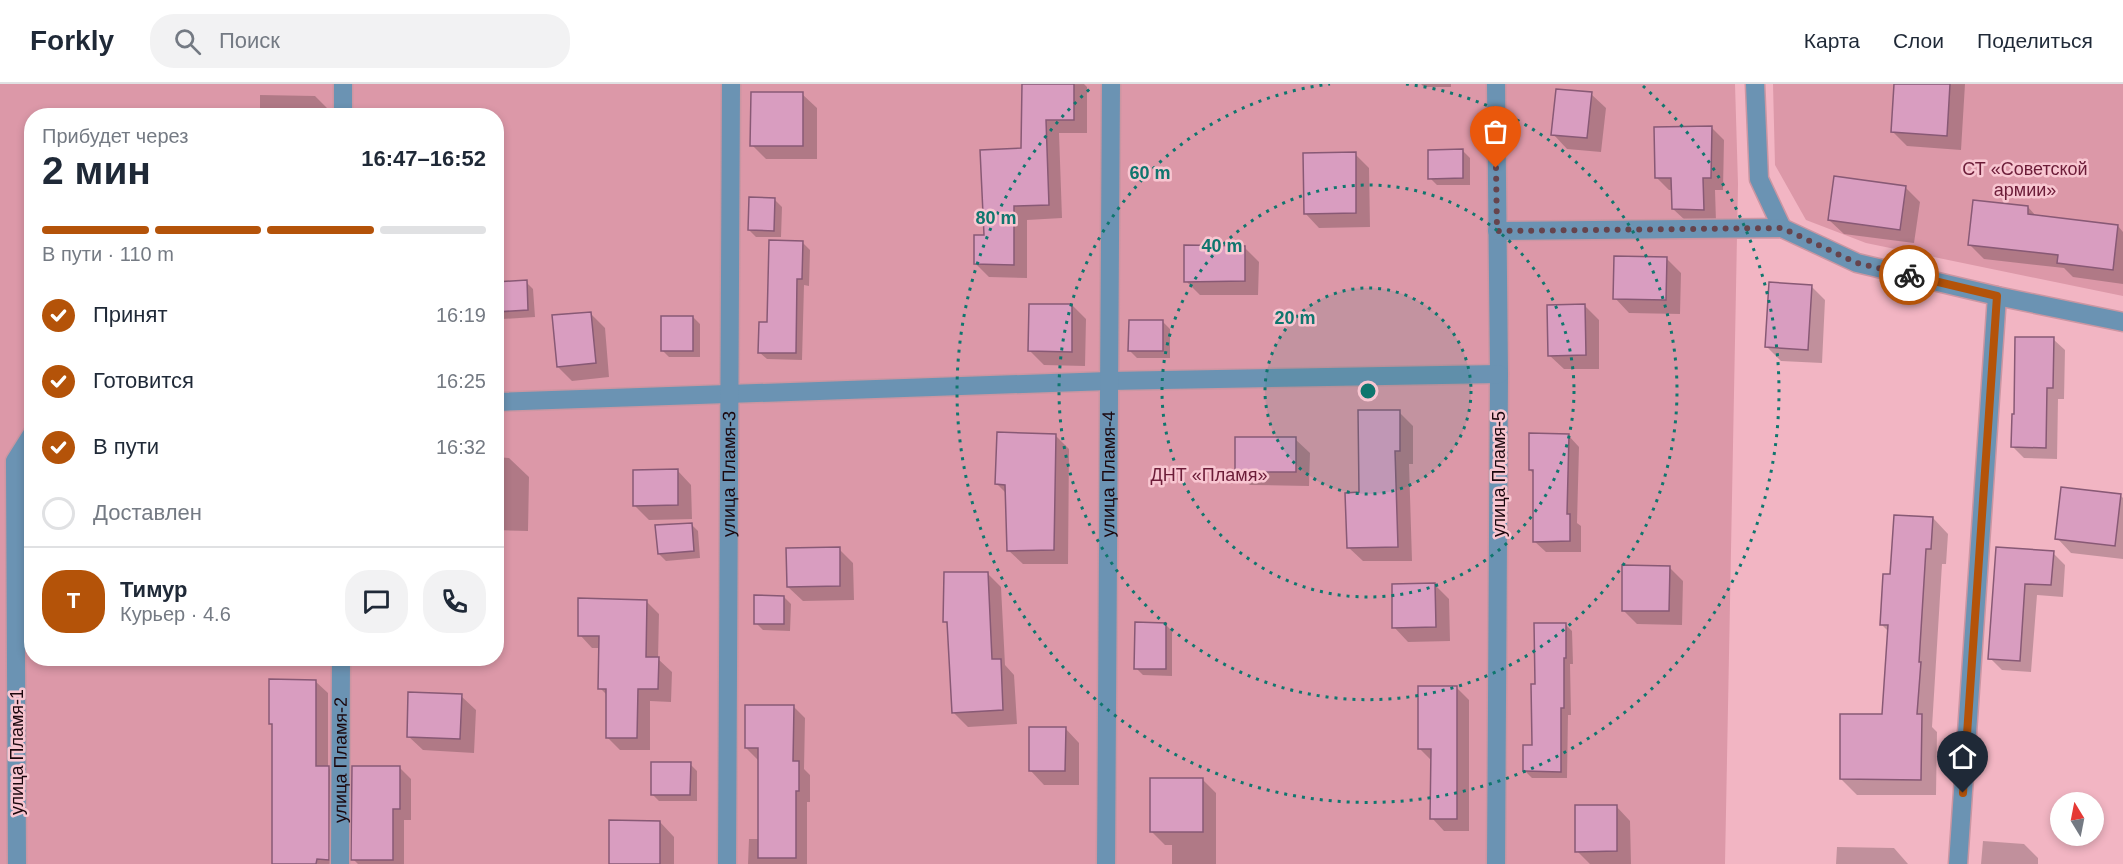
<!DOCTYPE html>
<html lang="ru">
<meta charset="utf-8">
<style>
body{margin:0;font-family:Arial,sans-serif;background:#f2f2f3;color:#1f2937;height:100vh;display:flex;flex-direction:column;font-size:22px;white-space:nowrap}
*{box-sizing:border-box;margin:0}
p{font-size:20px;color:#747a83}
.icon{flex:none;width:33px;height:33px;fill:none;stroke:currentColor;stroke-width:2;stroke-linecap:round;stroke-linejoin:round}
.map{position:relative;flex:1;overflow:hidden}
.sheet{position:absolute;left:24px;top:24px;width:480px;height:558px;display:flex;flex-direction:column;background:#fff;border-radius:24px;box-shadow:0 3px 9px #0003}
.sheet>*{flex:none}
.needle{width:39px;rotate:350deg}
.fabs{position:absolute;left:2050px;top:708px;display:grid;gap:12px}
.fabs a{display:grid;place-items:center;width:54px;height:54px;border-radius:50%;background:#fff;box-shadow:0 3px 9px #0003;font-size:30px}
.pin{position:absolute;display:grid;place-items:center;width:51px;height:51px;color:#fff;margin:-62px -26px;border-radius:50% 50% 50% 0;rotate:-45deg;box-shadow:0 0 6px #0007}
.pin .icon{rotate:45deg}
.courier{position:absolute;display:grid;place-items:center;width:60px;height:60px;margin:-30px;border:4px solid #b45309;border-radius:50%;background:#fff;color:#222;box-shadow:0 2px 8px #0007}
.summary em{font-style:normal;font-weight:800}
.summary div{display:flex;flex-direction:column-reverse}
.summary{display:flex;align-items:center;justify-content:space-between;height:102px;padding:0 18px}
h1{font-size:39px;font-weight:800;line-height:45px}
.bar{display:grid;grid-template-columns:repeat(4,1fr);gap:9px 6px;align-content:center;height:72px;padding:0 18px}
.bar i{height:8px;border-radius:4px;background:#e0e1e3}
.bar .selected{background:#b45309}
.bar p{grid-column:span 4}
.line{display:flex;align-items:center;gap:15px;padding:0 18px;border-top:2px solid #e0e1e3}
.line div{flex:1}
.round{display:grid;place-items:center;flex:none;width:63px;height:63px;border-radius:24px;background:#f2f2f3}
ol{padding:0 18px;list-style:none}
li{display:flex;align-items:center;gap:18px;height:66px}
li p{margin-inline-start:auto}
li .icon{padding:6px;border-radius:50%;background:#b45309;color:#fff;stroke-width:4}
li:last-child{color:#747a83}
li i{width:33px;height:33px;border:3px solid #e0e1e3;border-radius:50%}
header{display:flex;align-items:center;gap:36px;box-sizing:border-box;height:84px;padding:0 30px;background:#fff;border-bottom:2px solid #e0e1e3}
header strong{font-size:28px}
nav{display:flex;gap:33px;margin-inline-start:auto;font-size:21px}
.search{width:420px;height:54px;background:#f2f2f3;display:flex;align-items:center;gap:15px;box-sizing:border-box;padding:0 21px;border-radius:24px;color:#747a83;font-size:22px}
.map>svg:first-child{display:block}
.green{fill:#dc98a8;fill-rule:evenodd}
.shadow{fill:#0003}
.building{fill:#d99dc0;stroke:#885975;stroke-width:1.5}
.lines{fill:none;stroke-linecap:round;stroke-linejoin:round}
.minor-casing{stroke:#cb96a2;stroke-width:21}
.minor{stroke:#6b93b3;stroke-width:18}
.done{stroke:#66444d;stroke-width:6;stroke-dasharray:0 10.8}
.route{stroke:#b45309;stroke-width:8}
.ring{fill:none;stroke:#0f766e;stroke-width:3;stroke-dasharray:3 6}
.labels{text-anchor:middle;stroke-width:5;stroke-linejoin:round;paint-order:stroke}
.park-label{font-size:18px;fill:#6c1c38;stroke:#f8c6d1}
.street-label{font-size:18px;fill:#1b070d;stroke:#f8c6d1}
.centre{fill:#0f766e;stroke:#f8c6d1;stroke-width:3}
.ring-label{font-size:18px;text-anchor:middle;font-weight:bold;fill:#0f766e;stroke:#f8c6d1;stroke-width:5;stroke-linejoin:round;paint-order:stroke}
</style>
<header>
<strong>Forkly</strong>
<div class="search"><svg class="icon" aria-label="search" viewBox="0 0 24 24"><circle cx="10" cy="10" r="6"/><path d="M15 15l6 6"/></svg>Поиск</div>
<nav><a>Карта</a><a>Слои</a><a>Поделиться</a></nav>
</header>
<div class="map">
<svg width="2123" height="780" viewBox="0 0 2123 780">
<rect width="100%" height="100%" fill="#f2b5c3"/>
<!-- green -->
<path class="green" d="M0,0h1735l3,100 -13,680h-1725zM32,32h464v542h-464z
M1773,0h350v212l-257,-53 -60,-23 -31,-55z"/>
<!-- shadow -->
<path class="shadow" d="M1024,0h60l3,3v46h-28l3,85 -35,2v58l-38,-1 -14,-14 48,-114z
M1421,0h30v3h-27z
M1896,0h69l-4,66 -54,-4 -14,-14z
M802,10l15,14v51h-51l-14,-14z
M1591,10l15,14 -5,44 -34,-3 -14,-15z
M260,11l55,1 14,14v6h-69z
M1712,44l12,12 -1,50h-8l1,32 -30,-1 -13,-12v-19h-4l-12,-12z
M1463,67l7,7v27h-33l-7,-7z
M1355,70l14,14 1,59 -51,1 -14,-15z
M1906,104l14,14 -6,41 -70,-9 -15,-14z
M775,116l7,7 -1,30h-25l-7,-7z
M2028,123l9,10 81,9 5,6v52l-50,-7 -9,-9 -80,-9 -15,-15z
M803,159l7,7 -1,36 -5,-1 -2,75 -35,-1 -8,-7 9,-28z
M1244,163l15,15 -1,33h-58l-14,-14z
M1666,174l15,15 -1,41 -51,-1 -14,-15z
M526,198l7,7 2,28 -33,2 -6,-5v-30z
M1811,202l14,14 -3,63 -41,-2 -14,-14z
M1072,221l14,14 -1,47 -41,-1 -14,-14z
M1585,222l14,14v49h-35l-15,-14z
M590,229l15,15 4,49 -37,4 -14,-14z
M693,233l7,7v33h-31l-7,-7z
M1163,238l7,7v29h-33l-7,-7z
M2053,255l12,11 -1,49h-6l-1,60 -33,-1 -11,-11z
M1399,328l14,14v38h-4l3,97h-49l-15,-14 12,-53z
M1055,351l14,14 -1,115h-45l-15,-14 -1,-56 -10,-10z
M1568,351l11,12 -2,76 4,3v26h-35l-12,-11v-67l-4,-4z
M1295,355l15,14 -1,33 -59,-1 -14,-14z
M496,373l13,1 20,19 -1,54 -32,-1z
M677,386l14,15 1,34 -43,1 -14,-14z
M2121,412l2,2v61l-52,-6 -14,-15z
M1933,434l15,16 -2,30h-4l-10,163 5,5 -1,63h-79l-16,-16 43,-63 5,-84 -8,-8 10,-48z
M691,440l7,7 2,27 -34,3 -7,-7z
M839,465l14,14 1,37 -51,1 -15,-14z
M1998,465l55,4 12,12 -2,32 -26,-2 -6,77 -29,-2 -12,-12z
M1669,483l14,14 -1,44 -45,-1 -14,-14z
M987,489l14,14 4,78 9,10 3,49 -49,3 -15,-15 -5,-87 -3,-4z
M1435,501l14,14 1,42 -42,1 -14,-15z
M784,513l7,7 -1,27 -27,-1 -7,-7z
M646,517l13,13 -1,45 14,13 -1,30 -21,-1v49h-30l-13,-13 1,-41 -8,-8 1,-40h-9l-12,-13z
M1165,540l7,7v45l-29,-1 -7,-7z
M1565,540l7,7 1,33h-3l1,51h-3l-1,63h-35l-7,-7 8,-24 3,-62z
M315,597l13,12v74l13,13v84h-67v-137l-4,-4z
M1456,603l13,13v131h-25l-12,-13 1,-56 -13,-13z
M461,612l15,14 -2,43 -51,-3 -15,-14z
M793,622l12,12 -1,51 6,6v27h-3v62h-59l1,-25h10l-1,-79 -12,-12z
M1065,644l14,15v42h-35l-14,-15z
M690,680l7,7v30h-38l-7,-7z
M399,683l12,12v41h-7v44h-46l-5,-5z
M1203,696l13,13v71h-44v-19h-7l-14,-14z
M1616,722l14,15 1,43h-41l-13,-13z
M660,738l14,15v27h-63z
M1983,757l41,3 14,14v6h-57z
M1837,763l57,1 14,16h-72z"/>
<!-- building -->
<path class="building" d="M1022,0h52v36h-28l3,85 -35,1v59l-40,-1v-29h10l-4,-85 41,-2z
M1894,0h56l-3,52 -56,-4z
M1556,5l36,3 -5,46 -36,-3z
M751,8h52v54h-53z
M1712,42l-1,52h-8l1,32 -32,-1 -1,-31h-16l-1,-51z
M1463,65v29l-35,1v-29z
M1356,68v61l-52,1 -1,-61z
M1834,92l72,10 -6,44 -72,-10z
M749,113l26,1 -1,33 -26,-1z
M1973,116l55,6v8l90,11 -5,45 -56,-7 1,-8 -90,-10z
M769,156l34,1 -1,38h-5l-1,74h-38l1,-31h8z
M1184,161l61,1v35l-61,1z
M1614,172l53,1 -1,43 -53,-1z
M527,196l1,30 -32,2v-30z
M1769,198l43,3 -4,65 -43,-3z
M1029,220h43v48l-44,-1z
M1585,220l1,51 -38,1 -1,-51z
M591,228l5,51 -39,4 -5,-52z
M661,232h32v35h-32z
M1129,236h34v31h-35z
M2015,253h39l-1,51h-6l-1,60 -35,-1 1,-33h2z
M1358,326h42v41h-5l3,96 -51,1 -2,-55 14,-1z
M997,348l59,2 -2,116 -47,1 -2,-66 -10,-1z
M1529,349l40,1 -2,80h3v27l-37,1v-72h-4z
M1235,353h61v35h-61z
M678,385v36l-45,1v-36z
M2061,403l60,7 -6,52 -60,-7z
M1894,431l39,2 -2,32h-5l-7,113h2l-4,52h5l-1,66 -81,-1v-65h42l6,-89h-8l3,-51h7z
M692,439l2,28 -36,3 -3,-29z
M840,463v39l-53,1 -1,-39z
M1996,463l58,4 -3,34 -26,-1 -5,77 -32,-2z
M1622,481l48,1 -1,45h-47z
M944,488h44l4,87h9l2,51 -51,3 -5,-91h-4z
M1435,499l1,44 -44,1v-44z
M754,511l30,1v28h-30z
M578,514l69,2 -1,57h13l-1,32h-20l-1,49h-31v-49h-8l1,-53h-21z
M1135,538l31,1v46h-32z
M1534,539h32v35h-2v50h-3v64l-38,-1v-26h9l-1,-61h4z
M269,595l47,1v86h13v94l-12,-1 -1,5h-44v-140h-3z
M1418,602h39v133h-27l1,-70h-13z
M408,608l54,2 -2,45 -53,-2z
M745,621h49l-1,56h6v30h-3v67h-38v-110h-13z
M1029,643h37l-1,44h-36z
M651,678h40l-1,33h-39z
M352,682h48v43h-7v51h-42z
M1150,694h53v54h-53z
M1575,721h42v46l-42,1z
M609,736l51,1v43h-51z"/>
<g class="lines">
<!-- minor casing -->
<g class="minor-casing">
<g id="minor">
<path d="M1496,0l3,290 -3,490"/>
<path d="M1755,0l4,95 23,49"/>
<path d="M343,32v-32"/>
<path d="M1497,147l285,-3 75,35 140,33 126,26"/>
<path d="M496,318l613,-21 390,-7"/>
<path d="M17,780l-2,-403 17,-27"/>
<path id="s1" d="M340,780l1,-206"/>
<path id="s2" d="M727,780l4,-780"/>
<path id="s3" d="M1106,780l5,-780"/>
<path d="M1958,780l39,-568"/>
</g>
</g>
<!-- minor -->
<use href="#minor" class="minor"/>
</g>
<g class="lines">
<!-- done -->
<path class="done" d="M1496,84l1,63 285,-3 75,35 52,12"/>
<!-- route -->
<path class="route" d="M1909,191l88,21 -34,497"/>
</g>
<!-- distance rings -->
<circle cx="1368" cy="307" r="103" fill="#0f766e" fill-opacity=".12"/>
<g class="ring">
<circle cx="1368" cy="307" r="103"/>
<circle cx="1368" cy="307" r="206"/>
<path d="M1406 0A309 309 0 1 1 1330 0"/>
<path d="M1643 2A411 411 0 1 1 1093 2"/>
</g>
<g class="labels">
<!-- park labels -->
<g class="park-label">
<text x="2025" y="91">СТ «Советской<tspan x="2025" dy="21">армии»</tspan></text>
<text x="1209" y="397">ДНТ «Пламя»</text>
</g>
<!-- street labels -->
<g class="street-label">
<text dy="6" stroke="none"><textPath href="#s2" startOffset="390">улица Пламя-3</textPath></text>
<text dy="6" stroke="none"><textPath href="#s3" startOffset="390">улица Пламя-4</textPath></text>
<text transform="translate(1499 390) rotate(-90)" y="6">улица Пламя-5</text>
<text transform="translate(17 668) rotate(-90)" y="6">улица Пламя-1</text>
<text dy="6" stroke="none"><textPath href="#s1" startOffset="104">улица Пламя-2</textPath></text>
</g>
</g>
<circle cx="1368" cy="307" r="9" class="centre"/>
<g class="ring-label">
<text x="1150" y="95">60 m</text>
<text x="996" y="140">80 m</text>
<text x="1222" y="168">40 m</text>
<text x="1295" y="240">20 m</text>
</g>
</svg>
<div class="fabs">
<a><svg class="needle" viewBox="-14 -14 28 28"><path d="M0-13l5 13h-10z" fill="#e53935"/><path d="M0 13l5-13h-10z" fill="#747a83"/></svg></a>
</div>
<div class="pin" style="left:1496px;top:84px;background:#ea580c"><svg class="icon" aria-label="bag" viewBox="0 0 24 24"><path d="M5 8h14l-1 12H6zM9 8a3 3 0 0 1 6 0"/></svg></div>
<div class="pin" style="left:1963px;top:709px;background:#1f2937"><svg class="icon" aria-label="home" viewBox="0 0 24 24"><path d="M3 11l9-7 9 7M6 9v11h12V9"/></svg></div>
<div class="courier" style="left:1909px;top:191px"><svg class="icon" aria-label="bike" viewBox="0 0 24 24"><circle cx="6" cy="16" r="4"/><circle cx="18" cy="16" r="4"/><path d="M6 16l4-8h5l3 8M10 8l3 8H6M13 5h3"/></svg></div>
<section class="sheet">
<div class="summary"><div><h1>2 мин</h1><p>Прибудет через</p></div><em>16:47–16:52</em></div>
<div class="bar"><i class="selected"></i><i class="selected"></i><i class="selected"></i><i></i><p>В пути · 110 m</p></div>
<ol>
<li><svg class="icon" aria-label="check" viewBox="0 0 24 24"><path d="M5 12l5 5 9-10"/></svg>Принят<p>16:19</p></li>
<li><svg class="icon" aria-label="check" viewBox="0 0 24 24"><path d="M5 12l5 5 9-10"/></svg>Готовится<p>16:25</p></li>
<li><svg class="icon" aria-label="check" viewBox="0 0 24 24"><path d="M5 12l5 5 9-10"/></svg>В пути<p>16:32</p></li>
<li><i></i>Доставлен</li>
</ol>
<div class="line" style="height:108px"><b class="round" style="background:#b45309;color:#fff">Т</b><div><b>Тимур</b><p>Курьер · 4.6</p></div><a class="round"><svg class="icon" aria-label="chat" viewBox="0 0 24 24"><path d="M4 5h16v11H9l-5 4z"/></svg></a><a class="round"><svg class="icon" aria-label="phone" viewBox="0 0 24 24"><path d="M5 4h4l2 5-3 2q2 4 5 5l2-3 5 2v4C11 20 4 13 5 4z"/></svg></a></div>
</section>
</div>
